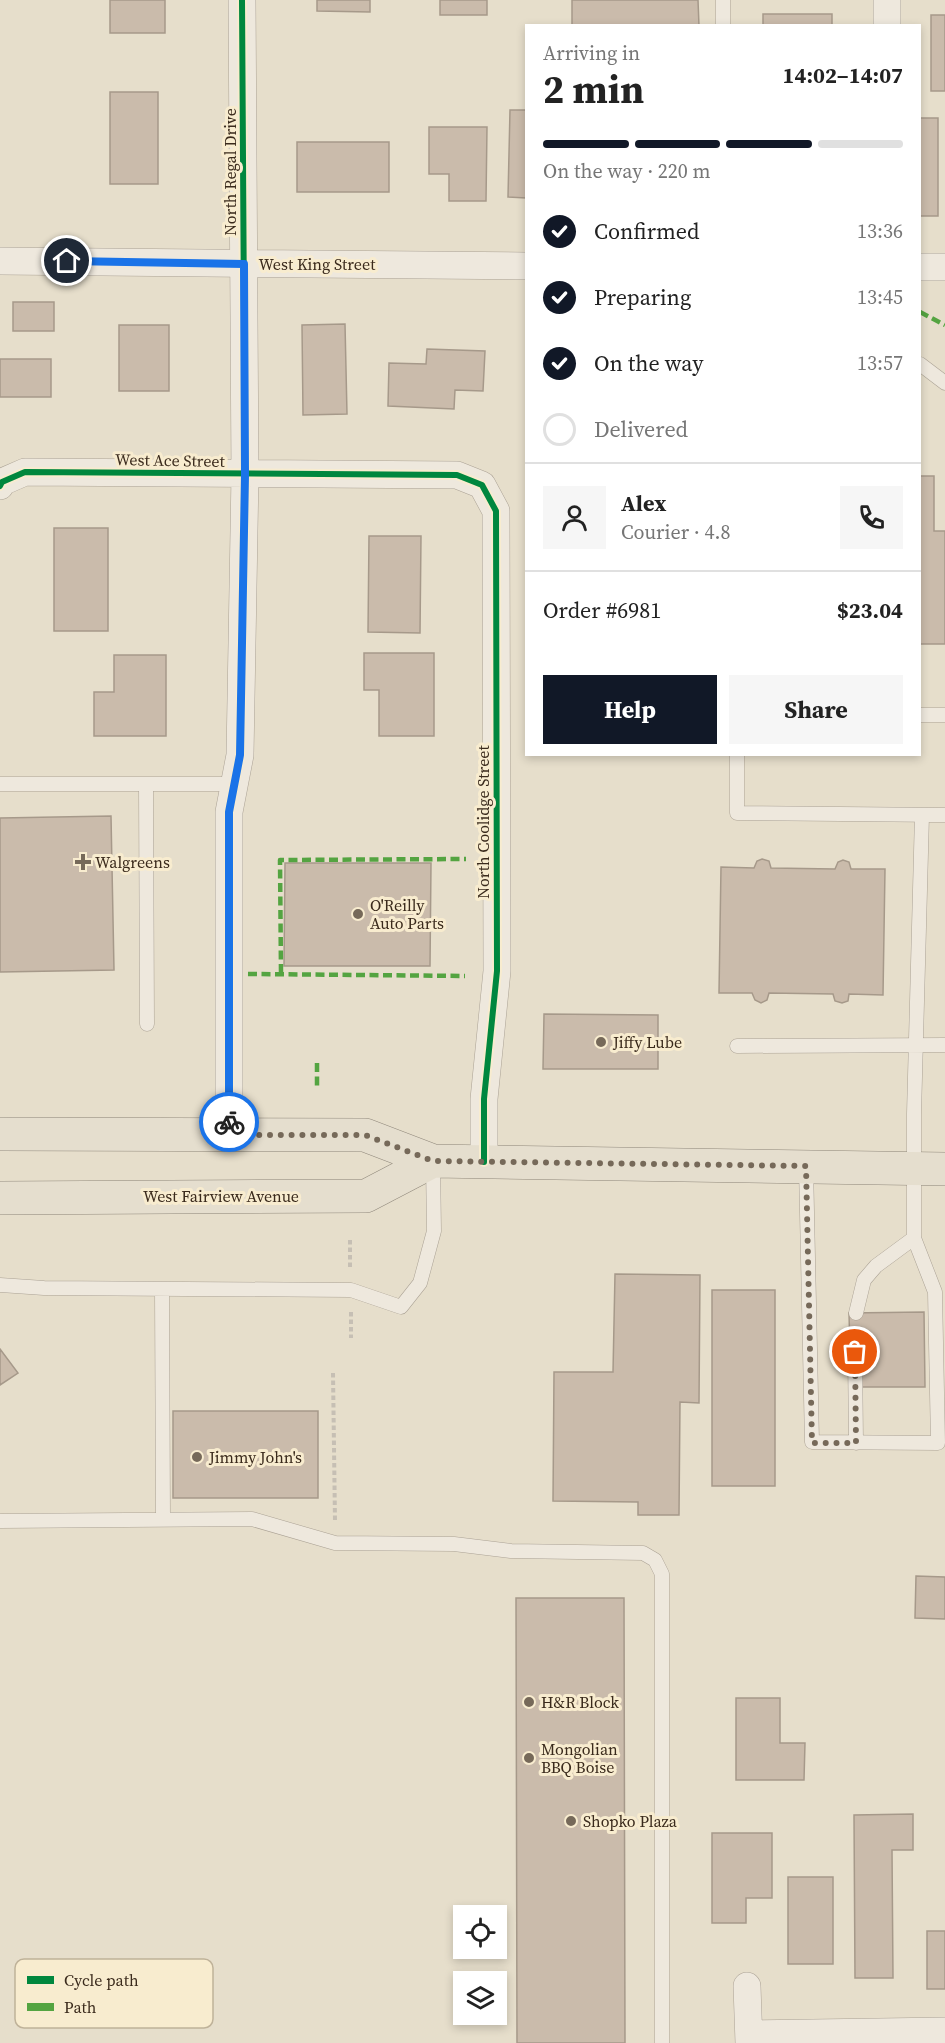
<!DOCTYPE html>
<meta charset="utf-8">
<style>
body{margin:0;font-family:"Source Serif 4",serif;background:#f6f6f6;color:#222;height:100vh;display:flex;flex-direction:column;font-size:22px;white-space:nowrap}
*{box-sizing:border-box;margin:0}
p{font-size:20px;color:#767676}
.icon{flex:none;width:33px;height:33px;fill:none;stroke:currentColor;stroke-width:2;stroke-linecap:round;stroke-linejoin:round}
.map{position:relative;flex:1;overflow:hidden}
.panel{position:absolute;left:525px;top:24px;width:396px;height:732px;display:flex;flex-direction:column;background:#fff;border-radius:0px;box-shadow:0 3px 9px #0003}
.panel>*{flex:none}
.fabs{position:absolute;left:453px;top:1905px;display:grid;gap:12px}
.fabs a{display:grid;place-items:center;width:54px;height:54px;border-radius:0px;background:#fff;box-shadow:0 3px 9px #0003;font-size:30px}
.pin{position:absolute;display:grid;place-items:center;width:51px;height:51px;color:#fff;margin:-26px;border:3px solid #fff;border-radius:50%;box-shadow:0 2px 6px #0007}
.courier{position:absolute;display:grid;place-items:center;width:60px;height:60px;margin:-30px;border:4px solid #1a73e8;border-radius:50%;background:#fff;color:#222;box-shadow:0 2px 8px #0007}
.overview em{font-style:normal;font-weight:700}
.overview div{display:flex;flex-direction:column-reverse}
.overview{display:flex;align-items:center;justify-content:space-between;height:102px;padding:0 18px}
h1{font-size:39px;font-weight:700;line-height:45px}
.bar{display:grid;grid-template-columns:repeat(4,1fr);gap:9px 6px;align-content:center;height:72px;padding:0 18px}
.bar i{height:8px;border-radius:4px;background:#e0e0e0}
.bar .current{background:#111827}
.bar p{grid-column:span 4}
.line{display:flex;align-items:center;gap:15px;padding:0 18px;border-top:2px solid #e0e0e0}
.line div{flex:1}
.round{display:grid;place-items:center;flex:none;width:63px;height:63px;border-radius:0px;background:#f6f6f6}
ol{padding:0 18px;list-style:none}
li{display:flex;align-items:center;gap:18px;height:66px}
li p{margin-inline-start:auto}
li .icon{padding:6px;border-radius:50%;background:#111827;color:#fff;stroke-width:4}
li:last-child{color:#767676}
li i{width:33px;height:33px;border:3px solid #e0e0e0;border-radius:50%}
.cta{display:flex;gap:12px;margin-top:auto;padding:12px 18px}
.cta a{flex:1;height:69px;border-radius:0px;background:#111827;color:#fff;font-size:24px;font-weight:700;line-height:69px;text-align:center}
.cta a+a{background:#f6f6f6;color:#222}
.map>svg:first-child{display:block}
.building{fill:#cabbab;stroke:#a6998a;stroke-width:1.5}
.lines{fill:none;stroke-linecap:round;stroke-linejoin:round}
.lane-casing{stroke:#aba295;stroke-width:15}
.street-casing{stroke:#aba295;stroke-width:28}
.primary-casing{stroke:#90887b;stroke-width:34}
.path{stroke:#c6bfb4;stroke-width:4;stroke-dasharray:4.5 3;stroke-linecap:butt}
.lane{stroke:#eee8dd;stroke-width:14}
.street{stroke:#eee8dd;stroke-width:27}
.primary{stroke:#e5dece;stroke-width:33}
.quiet{stroke:#54a441;stroke-width:4.5;stroke-dasharray:9 4.5;stroke-linecap:butt}
.cycleway-casing{stroke:#f8eccf;stroke-width:10}
.cycleway{stroke:#00873e;stroke-width:6}
.done{stroke:#766959;stroke-width:6;stroke-dasharray:0 10.8}
.route{stroke:#1a73e8;stroke-width:8}
.poi-dot{fill:#766959;stroke:#f8eccf;stroke-width:2}
.labels{text-anchor:middle;stroke-width:6;stroke-linejoin:round;paint-order:stroke}
.street-label{font-size:16px;fill:#3a2a1c;stroke:#f8eccf}
.poi-label{font-size:16px;fill:#3a2a1c;stroke:#f8eccf;text-anchor:start}
.key{fill:#f8eccf;stroke:#bfb299;stroke-width:1.5}
.key-label{font-size:16px;fill:#3a2a1c}
</style>
<div class="map">
<svg width="945" height="2043" viewBox="0 0 945 2043">
<rect width="100%" height="100%" fill="#e6decb"/>
<!-- building -->
<path class="building" d="M110,0h55v33h-55z
M317,0h53v12l-53,-1z
M440,0h47v15h-47z
M572,0h126l1,26h-127z
M763,14h69v12h-69z
M931,15h14v76h-14z
M110,92h48v92h-48z
M510,110h16v88l-18,-1z
M920,118h18v98h-18z
M429,127h58l-1,74h-37v-27h-20z
M297,142h92v50h-92z
M13,302h41v29h-41z
M345,324l2,90 -44,1 -1,-90z
M119,325h50v66h-50z
M427,349l58,2 -2,40 -28,-1 -1,19 -66,-3 1,-43 37,1z
M0,359h51v38h-51z
M920,476h14v55h11v113h-25z
M54,528h54v103h-54z
M369,536h52l-1,97 -52,-1z
M364,653h70v83h-55v-46h-15z
M114,655h52v81h-72v-44h20z
M111,816l3,154 -114,2v-154z
M762,859l7,2 2,7 64,1 3,-7 5,-2 6,2 2,7h34l-2,126 -34,-1 -1,7 -6,2 -7,-2 -2,-7 -64,-1 -2,7 -6,3 -6,-3 -3,-7h-33l2,-126 33,1 3,-7z
M285,863h146l-1,103h-146z
M544,1014l114,1v54h-115z
M615,1274l85,1 -1,128 -19,-1 -1,113h-41v-13l-85,-1 1,-129h59z
M712,1290h63v196h-63z
M924,1312l1,75h-63l-12,-35 -1,-39z
M0,1349l18,24 -18,12z
M173,1411h145v87h-145z
M916,1576l29,1v42l-30,-1z
M516,1598h108l1,445h-108z
M736,1698h44v45h25l-1,37h-68z
M913,1814v36h-21l1,128h-38l-1,-163z
M712,1833h60v65h-26v25h-34z
M788,1877h45v87h-45z
M927,1931h18v58h-18z"/>
<g class="lines">
<!-- lane casing -->
<g class="lane-casing">
<path id="lane" d="M723,0v26
M920,364l25,19
M920,715h25
M737,754v59l208,2
M0,784h235
M146,784l1,240
M737,1046l208,-1
M806,1166l6,276 126,1 -3,-151 -21,-54v-124l8,-299
M0,1285l44,3 307,2 50,17 19,-24 14,-52 -1,-68
M162,1289l1,230
M856,1313l8,-33 12,-14 38,-28
M855,1352l1,91
M0,1521l252,-2 83,24 119,1 57,7 132,2 12,7 7,14v469"/>
</g>
<!-- street casing -->
<g class="street-casing">
<path id="street" d="M887,0v26
M0,261l526,5
M920,267h25
M0,486l2,-4 23,-10 432,3 25,10 14,26 1,460 -13,128v63
M229,1135v-323l11,-57 5,-280 -3,-475
M747,1986l2,57
M749,2034l196,-3"/>
</g>
<!-- primary casing -->
<g class="primary-casing">
<path id="primary" d="M0,1134l365,1 68,26 512,8
M0,1198l366,-2 67,-35"/>
</g>
<!-- path -->
<path class="path" d="M350,1240v29
M351,1312v26
M333,1373l2,148"/>
<!-- lane -->
<use href="#lane" class="lane"/>
<!-- street -->
<use href="#street" class="street"/>
<!-- primary -->
<use href="#primary" class="primary"/>
<!-- quiet -->
<path class="quiet" d="M920,312l25,13
M281,973l-1,-113 186,-1
M248,974l217,2
M317,1063v27"/>
<!-- cycleway casing -->
<g class="cycleway-casing">
<path id="cycleway" d="M0,486l2,-4 23,-10 432,3 25,10 14,26 1,460 -13,128v63
M229,1135v-323l11,-57 5,-280 -3,-475"/>
</g>
<!-- cycleway -->
<use href="#cycleway" class="cycleway"/>
</g>
<g class="lines">
<!-- done -->
<path class="done" d="M229,1122v13h136l68,26 373,5 6,277h44l-1,-91"/>
<!-- route -->
<path class="route" d="M67,261l177,3 1,211 -5,280 -11,57v310"/>
</g>
<!-- markers -->
<g class="poi-dot">
<path d="M80 853h6v6h6v6h-6v6h-6v-6h-6v-6h6z"/>
<circle cx="358" cy="914" r="6"/>
<circle cx="601" cy="1042" r="6"/>
<circle cx="197" cy="1457" r="6"/>
<circle cx="529" cy="1702" r="6"/>
<circle cx="529" cy="1758" r="6"/>
<circle cx="571" cy="1821" r="6"/>
</g>
<g class="labels">
<!-- street labels -->
<g class="street-label">
<text transform="translate(230 172) rotate(-90)" y="6">North Regal Drive</text>
<text x="317" y="270">West King Street</text>
<text transform="translate(170 460) rotate(1)" y="6">West Ace Street</text>
<text transform="translate(483 822) rotate(-90)" y="6">North Coolidge Street</text>
<text x="221" y="1202">West Fairview Avenue</text>
</g>
<!-- poi labels -->
<g class="poi-label">
<text x="95" y="868">Walgreens</text>
<text x="370" y="911">O'Reilly<tspan x="370" dy="18">Auto Parts</tspan></text>
<text x="613" y="1048">Jiffy Lube</text>
<text x="209" y="1463">Jimmy John's</text>
<text x="541" y="1708">H&amp;R Block</text>
<text x="541" y="1755">Mongolian<tspan x="541" dy="18">BBQ Boise</tspan></text>
<text x="583" y="1827">Shopko Plaza</text>
</g>
</g>
<!-- legend -->
<rect x="15" y="1959" width="198" height="69" rx="9" class="key"/>
<rect x="27" y="1976" width="27" height="8" fill="#00873e"/>
<rect x="27" y="2003" width="27" height="8" fill="#54a441"/>
<g class="key-label">
<text x="64" y="1986">Cycle path</text>
<text x="64" y="2013">Path</text>
</g>
</svg>
<div class="fabs">
<a><svg class="icon" aria-label="locate" viewBox="0 0 24 24"><circle cx="12" cy="12" r="6"/><path d="M12 2v4M12 18v4M2 12h4M18 12h4"/></svg></a>
<a><svg class="icon" aria-label="layers" viewBox="0 0 24 24"><path d="M12 4l9 5-9 5-9-5zM3 14l9 5 9-5"/></svg></a>
</div>
<div class="pin" style="left:855px;top:1352px;background:#ea580c"><svg class="icon" aria-label="bag" viewBox="0 0 24 24"><path d="M5 8h14l-1 12H6zM9 8a3 3 0 0 1 6 0"/></svg></div>
<div class="pin" style="left:67px;top:261px;background:#1f2937"><svg class="icon" aria-label="home" viewBox="0 0 24 24"><path d="M3 11l9-7 9 7M6 9v11h12V9"/></svg></div>
<div class="courier" style="left:229px;top:1122px"><svg class="icon" aria-label="bike" viewBox="0 0 24 24"><circle cx="6" cy="16" r="4"/><circle cx="18" cy="16" r="4"/><path d="M6 16l4-8h5l3 8M10 8l3 8H6M13 5h3"/></svg></div>
<section class="panel">
<div class="overview"><div><h1>2 min</h1><p>Arriving in</p></div><em>14:02–14:07</em></div>
<div class="bar"><i class="current"></i><i class="current"></i><i class="current"></i><i></i><p>On the way · 220 m</p></div>
<ol>
<li><svg class="icon" aria-label="check" viewBox="0 0 24 24"><path d="M5 12l5 5 9-10"/></svg>Confirmed<p>13:36</p></li>
<li><svg class="icon" aria-label="check" viewBox="0 0 24 24"><path d="M5 12l5 5 9-10"/></svg>Preparing<p>13:45</p></li>
<li><svg class="icon" aria-label="check" viewBox="0 0 24 24"><path d="M5 12l5 5 9-10"/></svg>On the way<p>13:57</p></li>
<li><i></i>Delivered</li>
</ol>
<div class="line" style="height:108px"><a class="round"><svg class="icon" aria-label="person" viewBox="0 0 24 24"><circle cx="12" cy="8" r="4"/><path d="M4 21q1-7 8-7t8 7"/></svg></a><div><b>Alex</b><p>Courier · 4.8</p></div><a class="round"><svg class="icon" aria-label="phone" viewBox="0 0 24 24"><path d="M5 4h4l2 5-3 2q2 4 5 5l2-3 5 2v4C11 20 4 13 5 4z"/></svg></a></div>
<div class="line" style="height:78px"><div>Order #6981</div><b>$23.04</b></div>
<div class="cta"><a>Help</a><a>Share</a></div>
</section>
</div>
